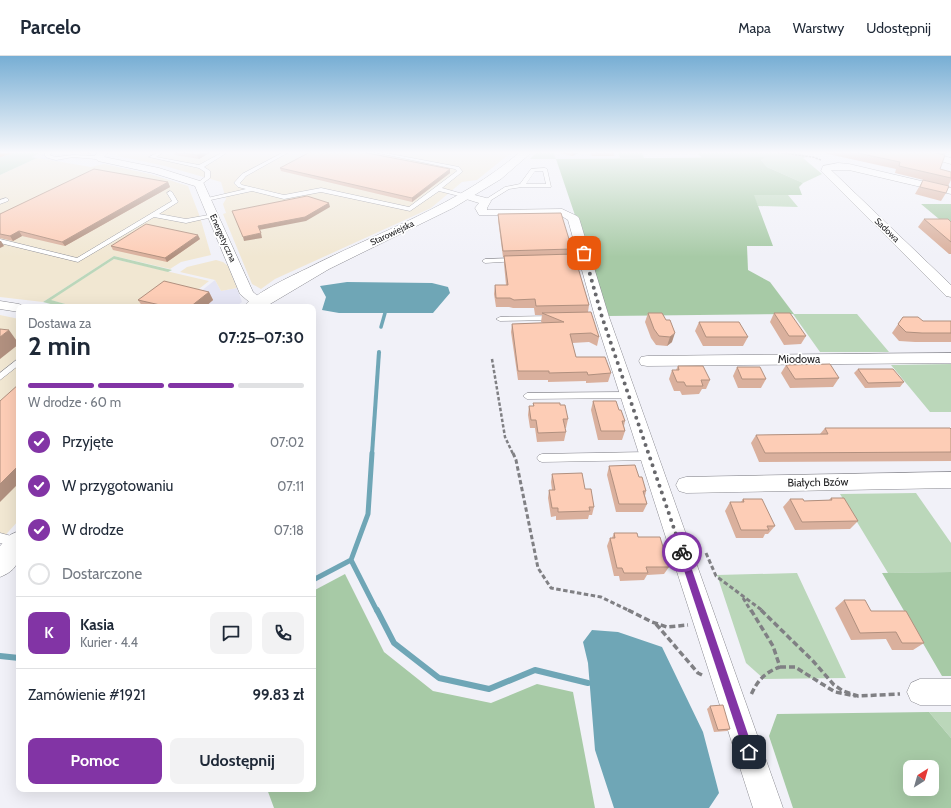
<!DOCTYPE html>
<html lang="pl">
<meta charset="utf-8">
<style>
body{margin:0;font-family:Cabin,sans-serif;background:#f2f2f3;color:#1f2937;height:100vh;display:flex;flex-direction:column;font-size:15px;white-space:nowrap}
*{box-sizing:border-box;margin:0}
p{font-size:13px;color:#747a83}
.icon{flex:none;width:22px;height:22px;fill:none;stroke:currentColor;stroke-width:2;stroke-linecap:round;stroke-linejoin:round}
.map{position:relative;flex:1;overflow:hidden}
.drawer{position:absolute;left:16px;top:248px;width:300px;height:488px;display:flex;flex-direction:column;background:#fff;border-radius:8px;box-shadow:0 4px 16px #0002}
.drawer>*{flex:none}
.needle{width:26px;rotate:37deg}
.buttons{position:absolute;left:903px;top:704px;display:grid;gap:8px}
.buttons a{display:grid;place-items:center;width:36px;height:36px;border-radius:8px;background:#fff;box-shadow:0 4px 16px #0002;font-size:20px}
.pin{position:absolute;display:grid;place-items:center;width:34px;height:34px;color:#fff;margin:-17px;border-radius:8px;box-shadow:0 2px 6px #0006}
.courier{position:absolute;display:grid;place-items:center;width:40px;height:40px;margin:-20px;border:3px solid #8234a5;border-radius:50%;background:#fff;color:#222;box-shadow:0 1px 5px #0007}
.headline em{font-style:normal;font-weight:800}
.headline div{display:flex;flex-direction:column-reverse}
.headline{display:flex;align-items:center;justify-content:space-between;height:68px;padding:0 12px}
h1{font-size:26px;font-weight:800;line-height:30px}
.bar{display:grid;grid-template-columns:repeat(4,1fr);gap:6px 4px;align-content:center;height:48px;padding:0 12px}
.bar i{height:5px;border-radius:3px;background:#e0e1e3}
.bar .current{background:#8234a5}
.bar p{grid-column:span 4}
.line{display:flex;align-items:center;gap:10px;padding:0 12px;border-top:1px solid #e0e1e3}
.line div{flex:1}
.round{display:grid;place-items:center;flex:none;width:42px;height:42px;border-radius:8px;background:#f2f2f3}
ol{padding:0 12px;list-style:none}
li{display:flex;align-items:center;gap:12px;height:44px}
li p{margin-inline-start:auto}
li .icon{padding:4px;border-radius:50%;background:#8234a5;color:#fff;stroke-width:4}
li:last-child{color:#747a83}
li i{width:22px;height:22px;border:2px solid #e0e1e3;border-radius:50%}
.cta{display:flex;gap:8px;margin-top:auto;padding:8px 12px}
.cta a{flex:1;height:46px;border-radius:8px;background:#8234a5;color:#fff;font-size:16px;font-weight:800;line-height:46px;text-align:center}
.cta a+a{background:#f2f2f3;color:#1f2937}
header{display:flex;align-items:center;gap:24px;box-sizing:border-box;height:56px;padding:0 20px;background:#fff;border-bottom:1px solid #e0e1e3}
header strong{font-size:19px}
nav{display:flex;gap:22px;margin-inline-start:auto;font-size:14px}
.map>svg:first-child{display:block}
.built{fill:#e5e5f4}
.industrial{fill:#f1e7d2}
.green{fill:#bbd7ba}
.forest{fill:#a7caa6;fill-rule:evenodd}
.water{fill:#6fa6b6}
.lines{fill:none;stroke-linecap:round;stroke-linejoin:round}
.stream-far3{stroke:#6fa6b6;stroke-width:3.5}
.stream-far2{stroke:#6fa6b6;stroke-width:4}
.stream-far1{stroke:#6fa6b6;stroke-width:5}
.stream{stroke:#6fa6b6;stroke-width:6}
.service-casing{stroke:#8c8c93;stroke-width:1}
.minor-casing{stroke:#8c8c93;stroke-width:1}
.tertiary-casing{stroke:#8c8c93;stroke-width:1}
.motorway-casing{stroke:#cecece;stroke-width:1}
.path-far3{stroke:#808084;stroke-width:1.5;stroke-dasharray:2.5 1;stroke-linecap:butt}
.path-far2{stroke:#808084;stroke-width:2.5;stroke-dasharray:3.5 2;stroke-linecap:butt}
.path-far1{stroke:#808084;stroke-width:3;stroke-dasharray:4.5 2.5;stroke-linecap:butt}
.path{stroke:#808084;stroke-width:3.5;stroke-dasharray:6 3;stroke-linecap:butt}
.service{fill:#fff;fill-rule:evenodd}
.minor{fill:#fff;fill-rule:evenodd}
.tertiary{fill:#fff;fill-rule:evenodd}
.motorway{fill:#ed9753;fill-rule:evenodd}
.wall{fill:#dab09d}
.shaded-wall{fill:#b1907f}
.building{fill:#fdcdb6;stroke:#b1907f}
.route{fill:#8234a5}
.done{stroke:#68686c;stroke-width:4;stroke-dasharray:0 7.2}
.labels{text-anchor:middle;stroke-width:3.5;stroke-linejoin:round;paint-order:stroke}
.far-street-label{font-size:9px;fill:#1e1e20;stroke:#fff}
.street-label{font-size:11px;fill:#1e1e20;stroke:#fff}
</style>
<header>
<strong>Parcelo</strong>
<nav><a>Mapa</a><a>Warstwy</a><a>Udostępnij</a></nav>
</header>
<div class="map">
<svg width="951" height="752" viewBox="0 0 951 752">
<rect width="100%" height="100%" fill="#f1f1f8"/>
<!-- built -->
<path class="built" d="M43,96h57l-18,8 -13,-2 -9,4 -30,-5z
M553,96h65l2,6 -64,1z
M215,224l6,11 16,-3 5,14 -7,5h-54z"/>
<!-- industrial -->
<path class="industrial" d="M119,96h393l-35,28 -15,2 -31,26 -156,71 -14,10 -9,-5 -29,-70 3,-1 -3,-9 3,-5 -5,-17 -56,-16 -47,-10 -2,-3z
M37,102l54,9 13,-3 46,10 38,12 12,31 11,38 -30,7 -11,7 -56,-13 -71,46 -43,-5v-122z
M114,203l95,22 -33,26h-100l-26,-7z
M216,204l7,2 5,4 9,22 -16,3 -6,-11 -35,-8 7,-5z
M0,259l19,4v201l-19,21z"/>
<!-- green -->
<path class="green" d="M13,96h30l-12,5 6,1 -37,17v-18z
M537,96h16l3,7h-26z
M618,96h24l2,6h-24z
M697,96h102l8,5 -4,1 19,16 -19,9 -36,-16 -6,-7 3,-3 -62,1z
M753,139h35l10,12 -40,-1z
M114,200l58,14 -4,2 -54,-13 -63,41 25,7h-14l-19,-5z
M793,258h64l32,38h-69z
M951,308v48h-21l-39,-47z
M916,437l35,50v29l-63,1 -48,-79z
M797,517l49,105 -82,1 -18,-16 -29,-88z
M929,656h22v26z"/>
<!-- forest -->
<path class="forest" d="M765,101l-4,3 6,7 36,16 -4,4 3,8h-48l19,51h-26l1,24 22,12 24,32 -185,2 -53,-157z
M921,148h30v25z
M951,516v104h-9l-60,-103z
M345,518l39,78 49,39 58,12 46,-19 36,8 22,116h-321l-7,-19h46v-198z
M929,656l22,26v70h-158l-24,-72 8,-22zM910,711h22v22h-22z"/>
<!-- water -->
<path class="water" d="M347,226l85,1 16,4 2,6 -17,20h-94l-17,-3 4,-13 -6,-11z
M592,574l26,2 44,15 41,85 16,61 -10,15h-95l-19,-58 -7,-87 -5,-21z"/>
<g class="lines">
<!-- stream-far3 -->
<path class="stream-far3" d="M381,271l4,-14"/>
<!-- stream-far2 -->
<path class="stream-far2" d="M372,398l7,-102"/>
<!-- stream-far1 -->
<path class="stream-far1" d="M351,504l26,51
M313,524l38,-20 17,-46 4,-61"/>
<!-- stream -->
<path class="stream" d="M377,554l17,33 45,35 50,11 46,-19 53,13
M0,600l19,2"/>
<!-- service casing -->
<g class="service-casing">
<path id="service" d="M49,96h5l-5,3 7,2 17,-2 26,1 2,1 -5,2 -23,-2 -17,3 -8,-2 -3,-2v-3z
M159,96h5l-8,5 43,8 24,-13h5l-24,15 6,4v7l-11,8 -3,-2 9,-7v-5l-6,-4 -50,-11z
M284,96h5l-43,24 -6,7 2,2 42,10 37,-7 88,19 48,-36 -2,-2 -82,-17h7l79,15 3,4v1l-20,16 28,8 -3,2 -28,-7 -29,20 -89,-19 -37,7 -32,-8 -46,10 -3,-2 43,-10 -8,-2 -4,-4 8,-9z
M545,112l2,1 4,18h-29l-13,2 -21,13 -5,-1 22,-14 15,-3 11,-15zM535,115h8l3,13h-20z
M170,135l2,1 6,10 -19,12 27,5 28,-5 3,2 -31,7 -32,-6 -76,45 -78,-19v-4l77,19 95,-57 -5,-8z
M6,142l2,1v2l-8,3v-4z
M515,202l2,1v2l-32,2 -3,-2 3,-2z
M553,260h3v4l-56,1 -4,-2 4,-2z
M19,302v7l-19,15v-7z
M630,336l4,3 -4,3 -103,1 -4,-3 4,-3z
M650,396l3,1 2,3 -2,3 -3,1 -108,2 -3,-1 -2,-3 2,-3 3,-1z
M0,477l19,5v8l-3,1 -16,-4z"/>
</g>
<!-- minor casing -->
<g class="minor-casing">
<path id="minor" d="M98,96h11l-5,5 55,11 44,14 50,110 13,11 -2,3h-10l-14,-12 -45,-108 -42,-13 -55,-12 -4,-4z
M914,96h14l23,6v6l-35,-10z
M838,107l11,1 102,24v6l-102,-24h-18l120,115v12l-5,-1 -125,-125 2,-5z
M467,137l23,6 1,2 -4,7v2l75,-1 15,7 2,2 30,99 174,491h-30l-158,-491 -27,-97 -8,-5h-81l-4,-7 4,-5 -16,-5 -1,-2 1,-2z
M0,245l19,3 6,3h-6v5l-19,-3z
M951,297v10l-304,3 -6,-1 -2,-4 2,-4 6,-1z
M951,416v16l-265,5 -7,-2 -3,-6 3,-6 7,-2z
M920,623h31v26h-31l-9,-4 -4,-9 4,-9z"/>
</g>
<!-- tertiary casing -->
<g class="tertiary-casing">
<path id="tertiary" d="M520,96h12l-31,27 -48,29 -124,61 -64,38h-21c9,-13 47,-31 62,-38 72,-37 153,-64 214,-117z
M19,475c0,22 5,37 -19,46v-31l10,-11z"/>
</g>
<!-- motorway casing -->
<g class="motorway-casing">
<path id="motorway" d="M0,96h13l-2,2 -11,3z"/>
</g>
<!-- path-far3 -->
<path class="path-far3" d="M774,96l39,5 8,3"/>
<!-- path-far2 -->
<path class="path-far2" d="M492,303l13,78 8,17"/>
<!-- path-far1 -->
<path class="path-far1" d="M513,397l3,7 22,108 13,20 50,9 29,14
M706,497l10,23 47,35
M743,542l8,13"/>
<!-- path -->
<path class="path" d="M628,554l24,12 15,5 21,-2
M751,554l22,36 7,21c-15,5 -23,14 -29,28
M761,554l52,51 21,24 9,6 15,5 42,-2
M656,568l42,49 4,2
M780,611h15l40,25 21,4"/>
<!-- service -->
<use href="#service" class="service"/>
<!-- minor -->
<use href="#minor" class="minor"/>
<!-- tertiary -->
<use href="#tertiary" class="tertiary"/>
<!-- motorway -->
<use href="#motorway" class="motorway"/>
</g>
<!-- wall -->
<path class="wall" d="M67,96h28l-6,2z
M173,96h38l-12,7 -24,-4z
M556,96h24l-8,4z
M590,96h25l-1,4h-22z
M819,96h113l8,17 11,3v8l-3,6 -53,-13 1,-4z
M932,96h19l-8,2z
M280,112l170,1v4l-38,29 -131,-31z
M923,124l23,13 -5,8 -26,-7z
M168,126l2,5 -105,59 -43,-10 -9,5 -13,-3v-24z
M498,158l74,35 -1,5 18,51 -1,7 11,25 -2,9 -8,-4 -17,1 4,14 35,16 -3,9 -22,1v-2l-38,1v-2h-30l-7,-48 1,-8 31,-1 -2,-1 1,-7h-7l-1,-7h-21l-4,-1h-13l-2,-13 1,-9h11l-2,-21v-7h-1l-5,-37z
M924,163l27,3v32h-2l-31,-27z
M200,183l-33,23 -54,-12 -2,-4z
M209,236l4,8 -8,7h-62l-5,-7z
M648,257h14l10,29 -5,4 -11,-1 -5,-7 -6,-16z
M774,257l32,23 -5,8 -17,1 -14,-23z
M903,261l20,4h28v21h-36l-16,-1 -7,-8z
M699,266l49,15 -5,9h-40l-8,-15z
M786,309l53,13 -6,9 -43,1 -9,-15z
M678,310l32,14 -4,9h-4l-3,5 -17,1 -2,-4h-6l-5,-12 3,-9h4z
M737,311l29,12 -5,9h-23l-5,-12z
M858,313l46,13 -4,5 -35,1 -11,-15z
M593,345l26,9 6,11 -1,5 1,5 -3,9h-24l-7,-30z
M533,347l27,2 8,14 -2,9h-1l1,4 -2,9 -27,1 -2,-14h-5l-2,-13 1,-9h4z
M825,372l126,1v32l-192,1 -8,-19 5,-8 64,-1z
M609,410l30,11 7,14 -1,5 2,8 -4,8h-27l-9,-37z
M552,418l33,15 9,18 -2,8h-3l-1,4 -32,1v-4l-5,1 -3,-19 1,-8h3l-1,-8z
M831,442l27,23 -8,8 -55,1 -12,-23 7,-8 14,2 25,-1z
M743,443l32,27 -7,8h-3l-2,4h-27l-11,-27 5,-9h11z
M614,477l24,4 31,30 -5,7 -17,1 -3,5 -24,1 -1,-5h-5l-7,-30 3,-8h2z
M844,544l27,11 53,32 -11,7h-21l-6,-11 -35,1 -16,-32z
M710,650l20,23 -3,2 -13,1 -7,-23z"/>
<!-- shaded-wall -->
<path class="shaded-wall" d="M88,96h7l-6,2z
M204,96h7l-12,7 -2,-4z
M573,96h7l-8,4z
M945,96h6l-8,2z
M450,113v4l-38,29v-4z
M168,126l2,5 -105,59 -3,-4z
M329,147l1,4 -24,14 -47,9 -1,-4z
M19,175l3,5 -9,5 -3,-5z
M261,177l1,5 -18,3 -1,-4z
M198,179l2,4 -33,23 -2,-4z
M0,185h1l3,5 -4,2z
M209,236l4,8 -8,7h-15z
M9,274l10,14 -19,15v-22z
M675,277l-3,9 -5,4 3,-9z
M19,409v18l-19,19v-18z"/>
<!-- building -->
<path class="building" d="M176,96h28l-7,3z
M310,96h52l88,17 -38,29 -132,-30z
M853,96h79l13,3 -5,14 11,3v6l-52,-12 1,-4z
M94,113l74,13 -106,60 -43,-11 -9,5 -10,-2v-20z
M923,124l26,6 -3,7 -26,-6z
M307,140l22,7 -24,14 -47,9 3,7 -18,4 -11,-26z
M561,157l11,36 -69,2 -5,-37z
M924,163h24l3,3v20z
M146,168l52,11 -33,23 -54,-12z
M574,198l15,51 -53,1 -1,-7 -21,1 -4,-2h-14l-1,-13h13l-4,-29z
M164,225l45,11 -19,15h-21l-31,-7z
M591,256l8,25 -8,-4 -21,1 6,23h29l6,16 -23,2 -1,-3 -38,1v-2h-31l-6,-47 52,-2 -22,-9z
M648,257h14l4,7h4l5,13 -5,4 -11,-1 -5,-7z
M774,257h16l16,23h-17z
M903,261h15l5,4h28v12h-29l-16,-1 -8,-8z
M699,266h40l9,15h-42z
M0,273l9,1 -9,7z
M830,308l9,14 -44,1 -9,-14z
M678,310h25l7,14h-9l2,6h-17l-2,-4h-7l-5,-12h7z
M737,311h23l6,12h-24z
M858,313h35l11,13 -36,1z
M19,328v81l-19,19v-83z
M593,345h23l3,9h2l4,11h-3l3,10h-24z
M533,347h27v2h5l3,14h-5l3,13 -28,1 -2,-13h-5l-2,-14h5z
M825,372h125l1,1v23l-186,1 -9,-18 72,-1z
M635,409l4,12h3l4,14h-3l4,13h-28l-10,-38z
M582,417l3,16h6l3,18h-5l1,4 -32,1v-4h-6l-3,-18h6l-3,-16z
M831,442h13l14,23 -56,1 -12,-23h13l1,2 28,-1z
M743,443h19l13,27h-8l2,4h-28l-11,-28h14z
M614,477h23l1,4h22l9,30h-23l2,6h-24l-2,-5h-5l-7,-30h5z
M844,544h21l6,11h35l18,32h-22l-6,-11 -36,1z
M723,649l7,24 -12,1 -8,-24z"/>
<!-- sky -->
<linearGradient id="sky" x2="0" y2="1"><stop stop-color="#77aed4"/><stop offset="0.48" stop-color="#f9f9fc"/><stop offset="1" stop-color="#f9f9fc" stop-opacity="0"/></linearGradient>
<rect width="951" height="201" fill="url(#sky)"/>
<!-- route -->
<path class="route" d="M682,493l4,3 68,200 -2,3 -3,2 -4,-2 -1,-3 -66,-200z"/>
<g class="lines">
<!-- done -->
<path class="done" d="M584,197l18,64 80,235"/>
</g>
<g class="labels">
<!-- far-street labels -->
<g class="far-street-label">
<text transform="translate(887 174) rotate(44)" y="3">Sadowa</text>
<text transform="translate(392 177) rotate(-25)" y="3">Starowiejska</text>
<text transform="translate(223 182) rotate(66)" y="3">Energetyczna</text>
</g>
<!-- street labels -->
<g class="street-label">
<text x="799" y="307">Miodowa</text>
<text transform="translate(818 426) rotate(-1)" y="4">Białych Bzów</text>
</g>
</g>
</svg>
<div class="buttons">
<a><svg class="needle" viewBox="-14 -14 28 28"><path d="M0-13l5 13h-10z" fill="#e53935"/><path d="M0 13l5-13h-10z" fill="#747a83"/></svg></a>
</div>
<div class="pin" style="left:584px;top:197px;background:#ea580c"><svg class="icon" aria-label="bag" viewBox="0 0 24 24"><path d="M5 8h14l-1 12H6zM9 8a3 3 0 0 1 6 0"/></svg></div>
<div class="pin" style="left:749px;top:696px;background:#1f2937"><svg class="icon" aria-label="home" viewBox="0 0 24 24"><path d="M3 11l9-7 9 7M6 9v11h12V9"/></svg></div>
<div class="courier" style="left:682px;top:496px"><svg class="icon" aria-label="bike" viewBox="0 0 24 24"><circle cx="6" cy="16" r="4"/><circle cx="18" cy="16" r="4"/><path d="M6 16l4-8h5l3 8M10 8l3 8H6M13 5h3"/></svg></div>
<section class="drawer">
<div class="headline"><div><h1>2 min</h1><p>Dostawa za</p></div><em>07:25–07:30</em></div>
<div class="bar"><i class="current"></i><i class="current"></i><i class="current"></i><i></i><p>W drodze · 60 m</p></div>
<ol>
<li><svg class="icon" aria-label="check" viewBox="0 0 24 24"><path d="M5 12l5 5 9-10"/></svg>Przyjęte<p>07:02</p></li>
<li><svg class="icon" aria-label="check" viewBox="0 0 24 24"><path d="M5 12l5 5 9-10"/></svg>W przygotowaniu<p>07:11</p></li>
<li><svg class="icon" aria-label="check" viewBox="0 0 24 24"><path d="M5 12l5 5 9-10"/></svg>W drodze<p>07:18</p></li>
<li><i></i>Dostarczone</li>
</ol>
<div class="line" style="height:72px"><b class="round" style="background:#8234a5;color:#fff">K</b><div><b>Kasia</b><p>Kurier · 4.4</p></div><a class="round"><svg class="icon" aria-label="chat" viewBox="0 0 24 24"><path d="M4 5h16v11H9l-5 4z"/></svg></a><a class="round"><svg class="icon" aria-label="phone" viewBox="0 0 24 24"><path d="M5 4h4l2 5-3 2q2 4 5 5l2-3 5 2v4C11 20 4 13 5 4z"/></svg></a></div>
<div class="line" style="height:52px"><div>Zamówienie #1921</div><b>99.83 zł</b></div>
<div class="cta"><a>Pomoc</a><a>Udostępnij</a></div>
</section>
</div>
